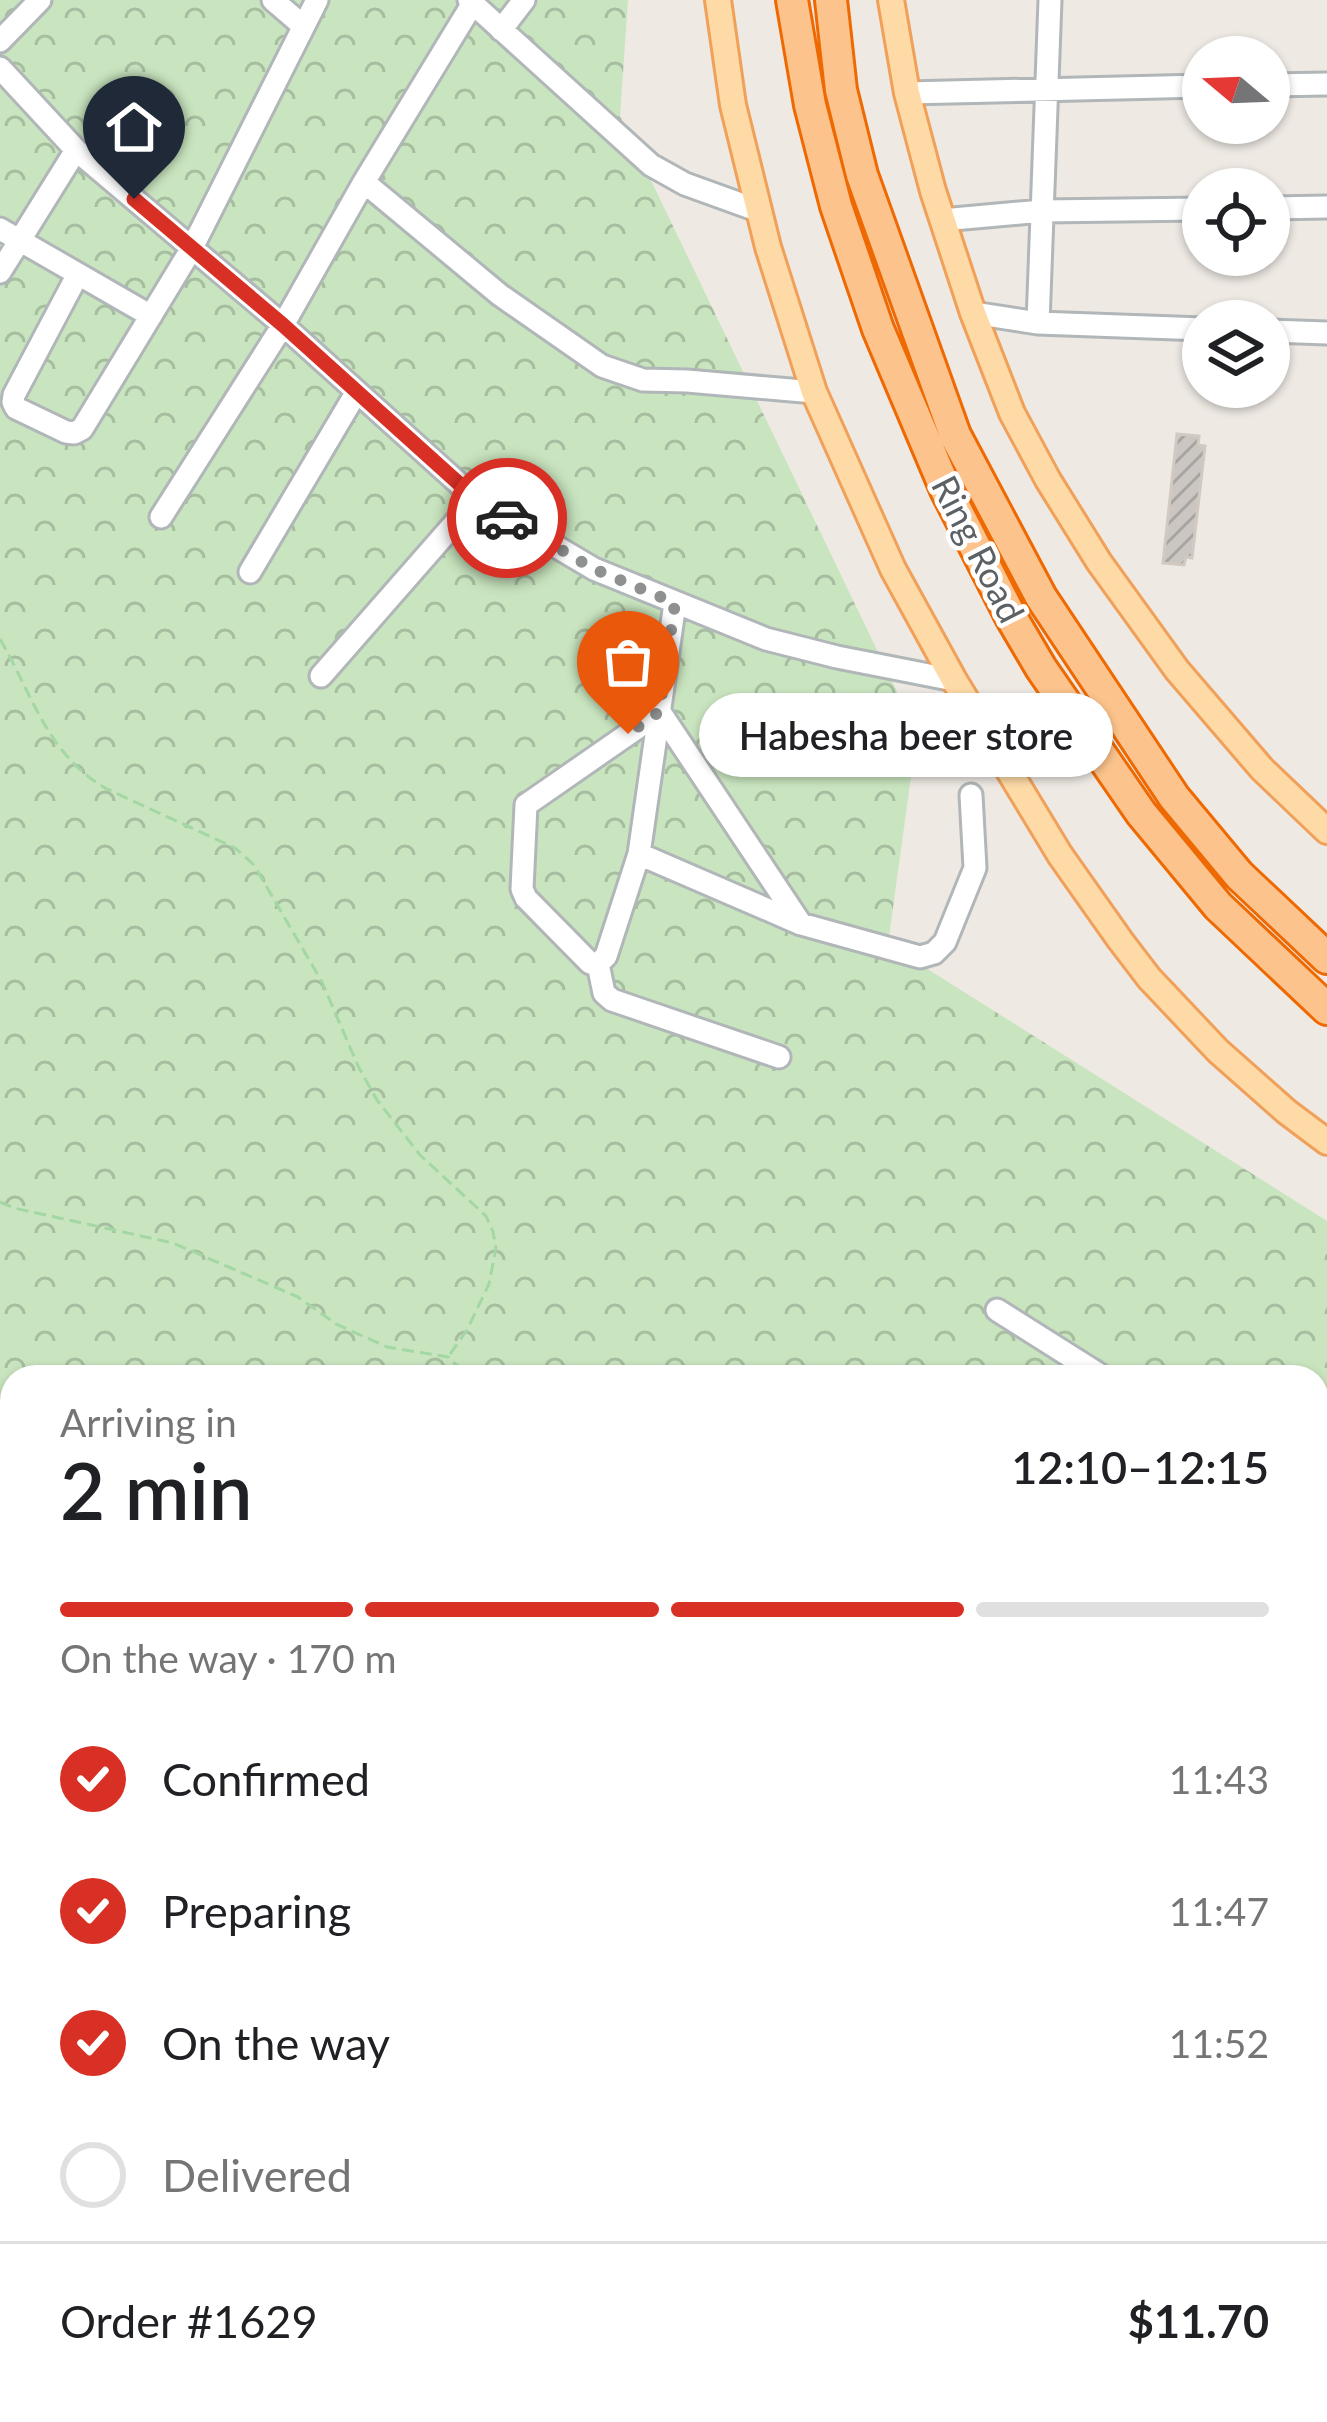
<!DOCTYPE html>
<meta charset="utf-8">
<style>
body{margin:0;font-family:Lato,sans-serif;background:#f6f6f6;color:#202124;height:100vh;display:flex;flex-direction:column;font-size:45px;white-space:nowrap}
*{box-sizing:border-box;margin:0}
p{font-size:39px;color:#757577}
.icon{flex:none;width:66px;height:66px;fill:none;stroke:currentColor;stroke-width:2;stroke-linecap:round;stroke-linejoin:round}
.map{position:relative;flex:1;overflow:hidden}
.details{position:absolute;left:0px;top:1365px;width:1329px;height:1059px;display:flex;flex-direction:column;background:#fff;border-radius:36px 36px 0 0;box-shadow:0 3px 9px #0004}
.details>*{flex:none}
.needle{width:78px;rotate:289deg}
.tools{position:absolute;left:1182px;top:36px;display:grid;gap:24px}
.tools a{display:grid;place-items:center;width:108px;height:108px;border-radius:50%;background:#fff;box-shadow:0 3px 9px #0004;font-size:60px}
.pin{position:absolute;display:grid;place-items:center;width:102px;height:102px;color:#fff;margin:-123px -51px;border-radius:50% 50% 50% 0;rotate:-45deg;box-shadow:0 0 12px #0007}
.pin .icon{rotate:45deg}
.courier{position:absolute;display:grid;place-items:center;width:120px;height:120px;margin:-60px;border:9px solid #d93025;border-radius:50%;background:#fff;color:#222;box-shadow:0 3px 15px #0007}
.bubble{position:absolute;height:84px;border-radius:42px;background:#fff;box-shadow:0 3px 9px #0004;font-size:39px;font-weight:600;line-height:84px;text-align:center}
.overview em{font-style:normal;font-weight:600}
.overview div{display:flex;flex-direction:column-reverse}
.overview{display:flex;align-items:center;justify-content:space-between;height:204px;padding:0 60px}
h1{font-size:78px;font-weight:600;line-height:90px}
.bar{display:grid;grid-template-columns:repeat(4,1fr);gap:18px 12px;align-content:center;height:144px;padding:0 60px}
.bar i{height:15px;border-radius:9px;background:#e0e0e0}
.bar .on{background:#d93025}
.bar p{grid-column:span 4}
.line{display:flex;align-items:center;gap:30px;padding:0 60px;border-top:3px solid #e0e0e0}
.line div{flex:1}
ol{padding:0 60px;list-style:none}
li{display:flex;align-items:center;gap:36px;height:132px}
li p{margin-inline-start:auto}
li .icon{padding:12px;border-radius:50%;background:#d93025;color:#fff;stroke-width:4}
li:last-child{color:#757577}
li i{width:66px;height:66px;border:6px solid #e0e0e0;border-radius:50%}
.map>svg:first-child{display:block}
.forest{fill:url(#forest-crowns);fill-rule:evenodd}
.building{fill:url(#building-hatch);stroke:#d2c9c1;stroke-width:3}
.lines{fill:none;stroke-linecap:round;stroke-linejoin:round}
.minor-casing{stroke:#b1b6b8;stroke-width:27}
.major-casing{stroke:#f0a059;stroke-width:30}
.highway-casing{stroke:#ef6902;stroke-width:36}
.path{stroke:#a3d7a3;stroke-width:3;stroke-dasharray:12 6;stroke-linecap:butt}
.minor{stroke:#fff;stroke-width:21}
.major{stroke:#fedaa7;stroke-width:24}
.highway{stroke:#fcc38c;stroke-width:30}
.done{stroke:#8e9190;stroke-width:12;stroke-dasharray:0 21.6}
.route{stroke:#d93025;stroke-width:15}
.labels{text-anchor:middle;stroke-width:9;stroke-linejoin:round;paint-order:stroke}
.street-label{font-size:36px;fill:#5b6164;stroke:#fff}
</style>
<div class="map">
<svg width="1327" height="2422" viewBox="0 0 1327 2422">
<defs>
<pattern id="forest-crowns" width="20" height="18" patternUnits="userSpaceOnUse" patternTransform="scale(3)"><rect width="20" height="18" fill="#c9e5bf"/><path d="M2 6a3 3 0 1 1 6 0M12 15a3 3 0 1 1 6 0" fill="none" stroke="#a6bd9f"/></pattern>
<pattern id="building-hatch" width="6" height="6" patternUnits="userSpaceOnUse" patternTransform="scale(3)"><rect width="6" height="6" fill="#cbc6c2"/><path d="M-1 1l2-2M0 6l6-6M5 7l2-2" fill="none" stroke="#a8a4a1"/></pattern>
</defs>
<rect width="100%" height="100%" fill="#eee9e3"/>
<!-- forest -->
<path class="forest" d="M0,0h628l-8,116 297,617 -29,211 439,277v1201h-1327zM12,1377h1305v1035h-1305z"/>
<!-- building -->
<path class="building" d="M1177,434l22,2 -1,9 7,1 -13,112 -6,-1 -2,8 -21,-2z"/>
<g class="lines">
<!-- minor casing -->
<g class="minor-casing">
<path id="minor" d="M273,0l29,25
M469,0l182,165 34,19 72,26
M501,30l23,-30
M0,41l40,-41
M0,68l76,82 207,175 193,174 118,70 172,70 71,18 117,23
M1269,85l58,-1
M907,93l296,-7
M364,182l136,113 102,71 41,14 44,1 127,11
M1269,208l58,-1
M942,220l100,-9 161,-2
M0,229l151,87
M0,272l76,-122
M78,274l-64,121 -1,7 3,6 50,24 8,1 8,-4 110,-181 125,-248
M973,313l65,10 165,6
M1038,323l12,-323
M1269,331l58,2
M161,517l122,-192 81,-143 109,-179
M250,572l106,-179
M675,603l-36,251 -33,102 -8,8 -8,-1 -64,-65 -4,-9 4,-84 134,-93 141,212
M321,676l155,-177
M639,854l162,70 119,33 14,-4 11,-11 30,-74 -4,-73
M598,964l6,29 8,7 167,57
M997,1310l106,67
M1317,1458l10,2
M1317,1537l10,-2
M1317,1746l10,-6
M0,2280l12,24
M48,2412l1,10"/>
</g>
<!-- major casing -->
<g class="major-casing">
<path id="major" d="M718,0l15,105 35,142 46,145 79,177 61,111 106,175 60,85 29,38 69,73 69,61 40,30
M891,0l16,93 26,98 40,122 39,100 36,67 51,82 78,108 85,99 65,62"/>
</g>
<!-- highway casing -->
<g class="highway-casing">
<path id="highway" d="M792,0l18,105 26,101 42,123 68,161 65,127 30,51 100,145 77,93 109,103
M831,0l10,90 21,85 93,260 86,162 133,200 65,78 88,83"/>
</g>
<!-- path -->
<path class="path" d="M0,639c32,55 48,117 107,150l128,59 19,17 68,117 36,84 19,34 43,55 66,61 7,16 3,16 -7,36 -22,46 -19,27
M0,1202l14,6 159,35 125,54 38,27 51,23 61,10c16,21 50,14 75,20
M1317,1938l10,1
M1317,2201l10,7"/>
<!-- minor -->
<use href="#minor" class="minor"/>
<!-- major -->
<use href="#major" class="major"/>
<!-- highway -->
<use href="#highway" class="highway"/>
</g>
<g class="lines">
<!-- done -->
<path class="done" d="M507,518l87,51 81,34 -16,109 -31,22"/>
<!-- route -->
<path class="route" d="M134,199l149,126 193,174 31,19"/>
</g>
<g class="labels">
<!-- street labels -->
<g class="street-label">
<text transform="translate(978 549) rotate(63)" y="13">Ring Road</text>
</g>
</g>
</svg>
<div class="tools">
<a><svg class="needle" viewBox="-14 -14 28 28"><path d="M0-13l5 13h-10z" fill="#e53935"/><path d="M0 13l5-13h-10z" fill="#757577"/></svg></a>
<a><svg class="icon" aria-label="locate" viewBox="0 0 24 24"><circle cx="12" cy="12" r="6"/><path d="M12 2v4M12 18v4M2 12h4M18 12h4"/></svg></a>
<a><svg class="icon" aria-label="layers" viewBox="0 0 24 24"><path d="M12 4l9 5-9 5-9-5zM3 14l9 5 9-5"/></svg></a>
</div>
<div class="pin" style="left:628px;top:734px;background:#ea580c"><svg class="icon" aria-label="bag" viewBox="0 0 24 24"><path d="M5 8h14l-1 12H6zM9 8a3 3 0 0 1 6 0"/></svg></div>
<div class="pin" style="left:134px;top:199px;background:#1f2937"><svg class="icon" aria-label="home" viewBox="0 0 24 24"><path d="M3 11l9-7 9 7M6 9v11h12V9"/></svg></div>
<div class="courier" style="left:507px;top:518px"><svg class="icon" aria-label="car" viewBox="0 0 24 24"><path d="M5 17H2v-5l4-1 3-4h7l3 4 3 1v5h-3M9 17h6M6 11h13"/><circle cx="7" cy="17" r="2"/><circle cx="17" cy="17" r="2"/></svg></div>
<div class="bubble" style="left:699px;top:693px;width:414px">Habesha beer store</div>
<section class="details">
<div class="overview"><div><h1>2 min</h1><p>Arriving in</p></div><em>12:10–12:15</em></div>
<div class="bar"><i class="on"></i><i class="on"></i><i class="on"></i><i></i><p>On the way · 170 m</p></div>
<ol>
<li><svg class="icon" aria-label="check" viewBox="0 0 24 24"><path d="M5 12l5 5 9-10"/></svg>Confirmed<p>11:43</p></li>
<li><svg class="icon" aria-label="check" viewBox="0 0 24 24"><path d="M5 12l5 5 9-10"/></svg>Preparing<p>11:47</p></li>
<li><svg class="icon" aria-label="check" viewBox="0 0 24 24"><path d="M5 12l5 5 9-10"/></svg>On the way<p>11:52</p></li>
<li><i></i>Delivered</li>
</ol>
<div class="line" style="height:156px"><div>Order #1629</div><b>$11.70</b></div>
</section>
</div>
